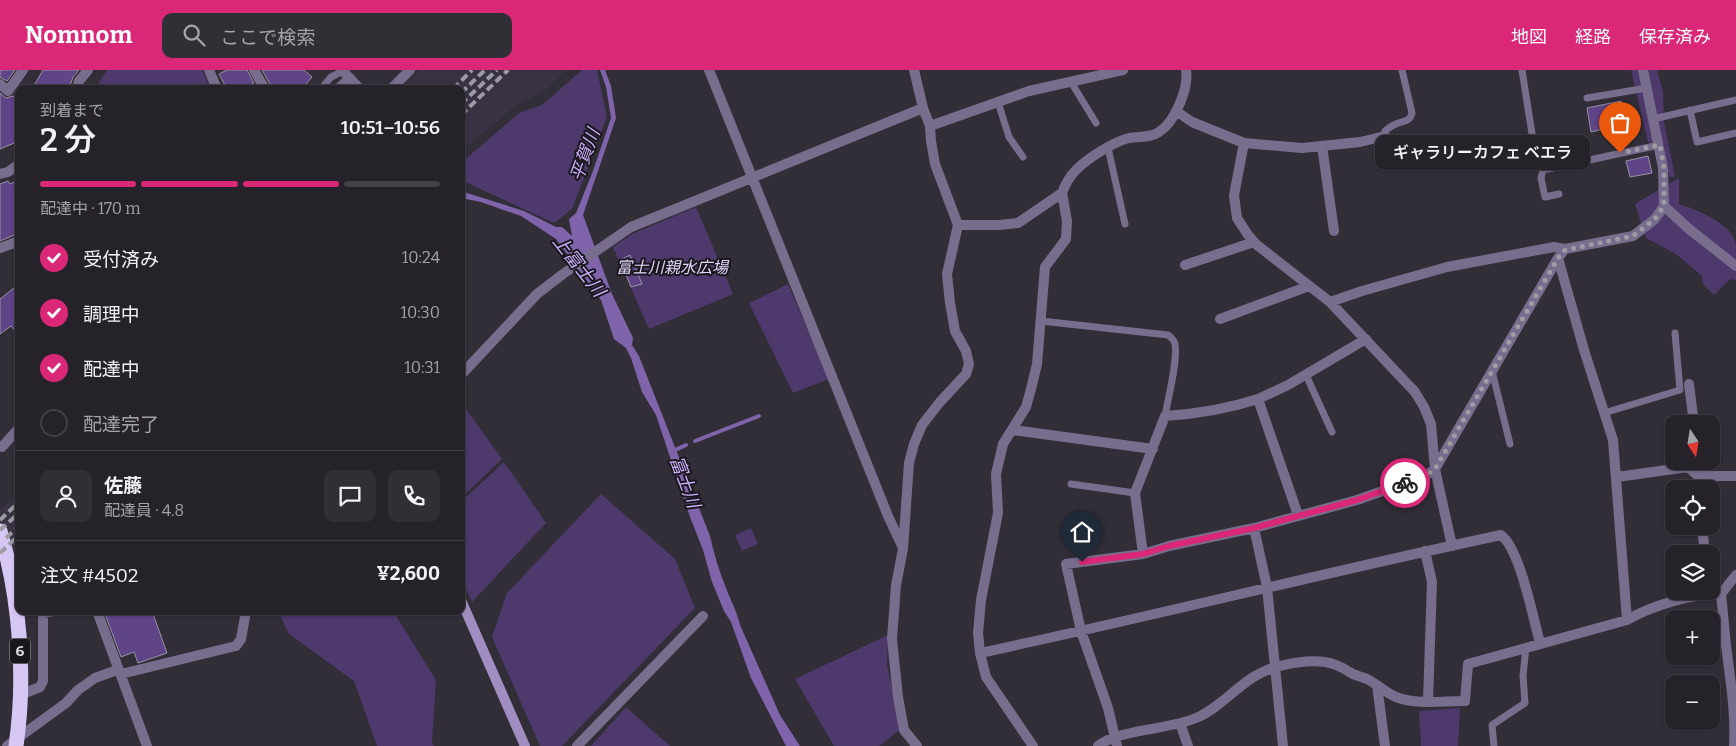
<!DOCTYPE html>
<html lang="ja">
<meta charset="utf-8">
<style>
body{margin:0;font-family:Bitter,"Noto Sans JP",serif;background:#312f36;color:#f1f3f6;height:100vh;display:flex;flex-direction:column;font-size:19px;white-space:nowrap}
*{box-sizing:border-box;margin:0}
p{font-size:16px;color:#a3a4a8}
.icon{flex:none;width:28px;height:28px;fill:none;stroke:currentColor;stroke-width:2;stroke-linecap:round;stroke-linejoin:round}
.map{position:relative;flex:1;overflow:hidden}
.side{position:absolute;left:15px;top:15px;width:450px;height:530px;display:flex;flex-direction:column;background:#25222a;border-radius:10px;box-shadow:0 1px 4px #0004,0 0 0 1px #423f47}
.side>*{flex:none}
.needle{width:32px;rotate:168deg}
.fabs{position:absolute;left:1665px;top:345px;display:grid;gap:10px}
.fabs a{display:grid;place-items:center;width:55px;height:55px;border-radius:10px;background:#25222a;box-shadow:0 1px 4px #0004,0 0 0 1px #423f47;font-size:25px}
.pin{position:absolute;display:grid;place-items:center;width:42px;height:42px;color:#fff;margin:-51px -21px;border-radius:50% 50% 50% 0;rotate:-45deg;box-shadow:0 0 5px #0007}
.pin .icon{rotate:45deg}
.courier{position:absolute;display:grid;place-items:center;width:50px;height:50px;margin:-25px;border:4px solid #db2777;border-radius:50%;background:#fff;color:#222;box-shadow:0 1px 6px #0007}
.bubble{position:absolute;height:35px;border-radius:10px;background:#25222a;box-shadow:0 1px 4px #0004,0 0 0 1px #423f47;font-size:16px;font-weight:600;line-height:35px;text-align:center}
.summary em{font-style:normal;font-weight:600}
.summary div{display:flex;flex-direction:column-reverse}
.summary{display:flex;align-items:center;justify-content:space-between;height:85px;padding:0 25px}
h1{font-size:32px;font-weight:600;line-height:38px}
.bar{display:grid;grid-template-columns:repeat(4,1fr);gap:8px 5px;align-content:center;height:60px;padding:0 25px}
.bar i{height:6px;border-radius:4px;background:#423f47}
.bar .active{background:#db2777}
.bar p{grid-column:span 4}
.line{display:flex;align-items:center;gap:12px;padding:0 25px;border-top:1px solid #423f47}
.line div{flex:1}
.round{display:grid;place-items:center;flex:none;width:52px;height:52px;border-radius:10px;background:#312f36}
ol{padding:0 25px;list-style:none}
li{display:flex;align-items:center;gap:15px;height:55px}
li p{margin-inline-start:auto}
li .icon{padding:5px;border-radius:50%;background:#db2777;color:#fff;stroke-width:4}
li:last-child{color:#a3a4a8}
li i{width:28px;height:28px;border:2px solid #423f47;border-radius:50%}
header{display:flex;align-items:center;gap:30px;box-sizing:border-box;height:70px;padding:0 25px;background:#db2777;color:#fff}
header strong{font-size:24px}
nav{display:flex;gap:28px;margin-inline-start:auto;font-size:18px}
.search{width:350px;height:45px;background:#312f36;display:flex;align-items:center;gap:12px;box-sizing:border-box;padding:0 18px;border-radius:10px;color:#a3a4a8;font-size:19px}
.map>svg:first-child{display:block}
.built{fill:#383243}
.green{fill:#4d396c}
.water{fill:#8064ab}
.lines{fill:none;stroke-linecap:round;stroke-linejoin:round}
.stream{stroke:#8064ab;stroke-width:4}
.building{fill:#604488;stroke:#9894a1}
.lane{stroke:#786d8c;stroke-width:7}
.street{stroke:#786d8c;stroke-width:10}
.secondary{stroke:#a08ec0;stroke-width:10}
.highway{stroke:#d7c7f5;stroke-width:15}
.rail{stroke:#9c9aa2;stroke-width:4;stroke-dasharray:8 4;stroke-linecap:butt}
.done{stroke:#9e9ca4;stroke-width:5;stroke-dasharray:0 9}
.route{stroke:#db2777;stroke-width:6}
.labels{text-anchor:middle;stroke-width:4;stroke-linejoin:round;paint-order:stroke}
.shield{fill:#19171c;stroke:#9f9da4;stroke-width:1}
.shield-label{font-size:15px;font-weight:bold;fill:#d9d7de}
.park-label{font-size:16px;font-style:italic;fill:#e2d5fd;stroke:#19171c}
.water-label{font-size:18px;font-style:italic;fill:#caaefc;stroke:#19171c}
</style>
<header>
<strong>Nomnom</strong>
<div class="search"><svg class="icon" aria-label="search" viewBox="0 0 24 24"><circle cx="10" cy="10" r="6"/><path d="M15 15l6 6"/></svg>ここで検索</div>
<nav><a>地図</a><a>経路</a><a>保存済み</a></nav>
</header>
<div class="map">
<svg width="1736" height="676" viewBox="0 0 1736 676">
<rect width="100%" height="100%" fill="#312e38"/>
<!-- built -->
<path class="built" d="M419,0h147l-20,20 -32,17 -53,45v-63h-60z
M19,423v50l-19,17v-50z"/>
<!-- green -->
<path class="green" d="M107,0h95l8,18 -115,1z
M582,0h15l10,47 -35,92 -18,14 -93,-43v-17l58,-50 23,-8z
M1631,0h26l6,22 1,30 11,55h-6l-6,-34 -15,-1z
M1679,108v26c18,6 53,19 57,40 0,11 0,25 0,36l-6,-1 -16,16 -11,-11 -1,-8 -26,-22 -30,-16 -11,-34z
M696,137l37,87 -84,35 -36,-82 19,-13z
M788,214l41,95 -36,14 -44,-90z
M461,332l41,57 -41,39z
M504,392l42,61 -74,79 -11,-24v-76z
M601,424l74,65 20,49 -133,138h-22l-48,-109 15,-44z
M751,458l7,16 -16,7 -7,-16z
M278,541h115l43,69 -4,63 2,3h-57l-23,-65 -65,-47z
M888,565l-1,30 14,64 -22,17h-45l-39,-67z
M626,637l44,39h-79z
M1460,638l-2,38h-37l-2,-35z"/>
<!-- water -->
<path class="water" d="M600,0h5l6,16 5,32 -33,97 29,79 21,44 -1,7 7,11 71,180c4,18 9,35 16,52 5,13 11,24 14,37l40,90 20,31h-14l-35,-68 -20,-56 -7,-11 -12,-29 -9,-32 -13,-33 -34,-102 -14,-23 -11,-34 -5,-10 -12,-9 -13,-39 -45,-61 -35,-23 -40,-14 -20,-4v-7l63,20 32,16h6l10,9 -3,-17 7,-6 17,-42 18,-53 -5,-31z"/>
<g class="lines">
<!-- stream -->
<path class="stream" d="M695,371l64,-25
M673,381l13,-6"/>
</g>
<!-- building -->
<path class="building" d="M0,0h15l-8,11 -7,-4z
M43,0h36l-6,7 -2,6 -9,6h-30z
M227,0h20l7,13 -12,6h-15l-8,-15z
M262,0h42l8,7 -10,12h-26l-6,-5z
M0,23l6,5 7,-2 6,4v41l-19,8z
M1621,31l4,23 -34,8 -4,-24z
M1648,86l4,17 -22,4 -4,-16z
M19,110v53l-19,8v-57l8,-3 2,3z
M630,185l12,29 -11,3 -11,-27z
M19,214v51l-8,-9 -11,8v-35z
M104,541h48l15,42 -29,10 -4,-11 -13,5z"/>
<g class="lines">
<!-- lane -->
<path class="lane" d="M1522,0l14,89 7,11 -2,8 4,19 14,-3
M1071,12l25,41
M321,19l10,-12 12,-6
M1587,28l60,-10
M998,32l11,35 14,20
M1690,40l7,32 39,-9
M1653,49l83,-19
M1385,66v-5c4,-3 7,-6 11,-7 7,-3 14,-2 16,-11l-10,-43
M1108,78l17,76
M1543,100l116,-25
M1041,251l127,14c4,3 6,5 7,9 3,17 -7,54 -10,72
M1492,301l18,73
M1306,305l26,57
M1604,343l76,-23 -5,-57
M1071,414l64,9
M1494,676l-2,-21 33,-22 -2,-27 3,-29"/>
<!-- street -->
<path class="street" d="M209,0l8,19
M254,0l11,19
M342,0l18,19
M709,0l179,446 15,32
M914,0l9,38 7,18 1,15 4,23 23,61 -11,49 3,29 5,28 11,20 3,13 -3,10 -26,28 -18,23 -8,19 -5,19 -6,86 -7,36 -4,54 6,58 6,33 13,16
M0,14l8,7 15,-21
M339,18l11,-10
M77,19l2,-8 9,-11
M391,19l19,-19
M1176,41l16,11 52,21
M930,56l99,-35 94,-21
M1385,66l-25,6 -58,6 -58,-5 -10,52 3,23 11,17 9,10 73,57 85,90 9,15 7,17 4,45 17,77
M1322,76l12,85
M0,104l8,-2 11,-8
M1664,136l25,23 47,37
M958,155h41l19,-2 44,-30
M0,178l19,-7
M1558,188l26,92 29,90 14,180
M1185,195l69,-23
M1330,232l32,-11 85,-24 107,-20 11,2
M1220,249l89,-33
M461,305l76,-81 26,-20 68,-47 292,-119
M1689,314l5,40
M1013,360l140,19
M2,377l17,-19
M1698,391l1,28
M1617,407l71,-10 10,9h38
M1298,445l-40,-116 30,-14 78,-46
M1702,456l3,28
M1254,458l13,59 16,159
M1425,481l7,31 -4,119
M1143,484l-8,-61 30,-77c32,-2 62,-7 93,-17
M1721,524c2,17 3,34 5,51 4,34 10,66 8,101
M97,541l50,135
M980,583c174,-37 347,-81 521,-118 19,14 32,83 39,108
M121,604l115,-28 5,-7 5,-28
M1377,615l8,61
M20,625l20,-8 3,-6v-68l10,-2
M1180,653l8,23
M7,676l59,-43 12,-13 17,-12 22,-8
M577,676l126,-130
M1033,676l-47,-69 -6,-24 -2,-20 3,-33 17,-87 -2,-39 7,-30 23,-37 5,-18 6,-25 8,-97 21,-28 1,-18 -5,-28c3,-8 8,-17 14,-23 12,-12 37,-28 53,-32 10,-2 22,0 30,-6 16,-10 30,-44 27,-62
M1098,676c21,-17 70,-16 98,-28 29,-12 48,-43 80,-51 17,-5 43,-9 60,-2 6,2 11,6 17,9 4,2 9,3 14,5 10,5 19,14 29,18 21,8 46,4 69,4l3,-37 159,-44c24,-14 66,-27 94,-26l15,-19
M1117,676l-9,-38 -27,-77 -15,-67 77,-10 26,-8 85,-18 103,-28 68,-24 10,-7 123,-211 7,-9 68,-13 22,-17 9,-13 -1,-38 -20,-98"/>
<!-- secondary -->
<path class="secondary" d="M461,530l64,146"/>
<!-- highway -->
<path class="highway" d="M0,461c20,66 26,146 16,215"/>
<!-- rail -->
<path class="rail" d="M453,19l19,-19
M461,23l24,-23
M461,34l36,-34
M461,45l47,-45
M0,450l19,-18
M0,460l19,-17
M6,468l13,-12
M0,483l19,-18"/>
</g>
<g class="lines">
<!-- done -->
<path class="done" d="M1405,413l20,-7 10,-7 123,-211 7,-8 68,-14 22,-17 9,-13v-38l-4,-23 -40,8"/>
<!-- route -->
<path class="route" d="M1082,492l61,-8 26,-8 85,-18 103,-28 48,-17"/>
</g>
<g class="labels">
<!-- shield labels -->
<rect class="shield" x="10" y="568.5" width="20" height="25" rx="4"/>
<g class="shield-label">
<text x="20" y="586">6</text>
</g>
<!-- park labels -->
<g class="park-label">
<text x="672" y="203">富士川親水広場</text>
</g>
<!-- water labels -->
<g class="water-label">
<text transform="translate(585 85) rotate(-70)" y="6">平賀川</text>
<text transform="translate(579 196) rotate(52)" y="6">上富士川</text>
<text transform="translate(685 412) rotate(69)" y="6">富士川</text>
</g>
</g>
</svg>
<div class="fabs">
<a><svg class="needle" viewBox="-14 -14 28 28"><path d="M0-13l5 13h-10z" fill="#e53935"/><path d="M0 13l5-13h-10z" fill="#a3a4a8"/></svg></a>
<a><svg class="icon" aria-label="locate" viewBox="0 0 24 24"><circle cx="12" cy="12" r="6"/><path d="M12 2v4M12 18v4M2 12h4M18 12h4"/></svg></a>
<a><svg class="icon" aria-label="layers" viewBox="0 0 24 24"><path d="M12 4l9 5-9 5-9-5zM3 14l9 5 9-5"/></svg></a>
<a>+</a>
<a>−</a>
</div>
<div class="pin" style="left:1620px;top:83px;background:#ea580c"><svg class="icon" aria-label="bag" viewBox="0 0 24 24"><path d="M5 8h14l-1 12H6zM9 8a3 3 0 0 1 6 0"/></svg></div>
<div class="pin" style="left:1082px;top:492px;background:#1f2937"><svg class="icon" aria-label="home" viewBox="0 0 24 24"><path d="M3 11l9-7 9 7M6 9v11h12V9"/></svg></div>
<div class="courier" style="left:1405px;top:413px"><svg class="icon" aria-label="bike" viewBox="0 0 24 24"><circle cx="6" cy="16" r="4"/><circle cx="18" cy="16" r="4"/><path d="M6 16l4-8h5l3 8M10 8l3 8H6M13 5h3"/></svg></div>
<div class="bubble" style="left:1375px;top:65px;width:215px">ギャラリーカフェ ベエラ</div>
<section class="side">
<div class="summary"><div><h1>2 分</h1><p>到着まで</p></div><em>10:51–10:56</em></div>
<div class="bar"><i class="active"></i><i class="active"></i><i class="active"></i><i></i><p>配達中 · 170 m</p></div>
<ol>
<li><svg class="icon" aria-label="check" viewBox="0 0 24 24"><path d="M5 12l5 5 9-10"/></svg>受付済み<p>10:24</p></li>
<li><svg class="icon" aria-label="check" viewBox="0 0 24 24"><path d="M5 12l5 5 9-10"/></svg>調理中<p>10:30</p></li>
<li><svg class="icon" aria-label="check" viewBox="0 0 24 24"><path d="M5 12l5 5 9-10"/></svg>配達中<p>10:31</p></li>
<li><i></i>配達完了</li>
</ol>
<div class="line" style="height:90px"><a class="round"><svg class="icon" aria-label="person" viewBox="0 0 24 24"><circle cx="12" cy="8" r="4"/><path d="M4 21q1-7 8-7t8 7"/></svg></a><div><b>佐藤</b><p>配達員 · 4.8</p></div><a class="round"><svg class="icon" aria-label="chat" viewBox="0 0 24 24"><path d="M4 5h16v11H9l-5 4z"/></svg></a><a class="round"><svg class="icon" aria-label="phone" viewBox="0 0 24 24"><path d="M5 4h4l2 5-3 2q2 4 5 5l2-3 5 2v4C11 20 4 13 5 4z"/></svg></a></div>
<div class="line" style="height:65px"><div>注文 #4502</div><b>¥2,600</b></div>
</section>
</div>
